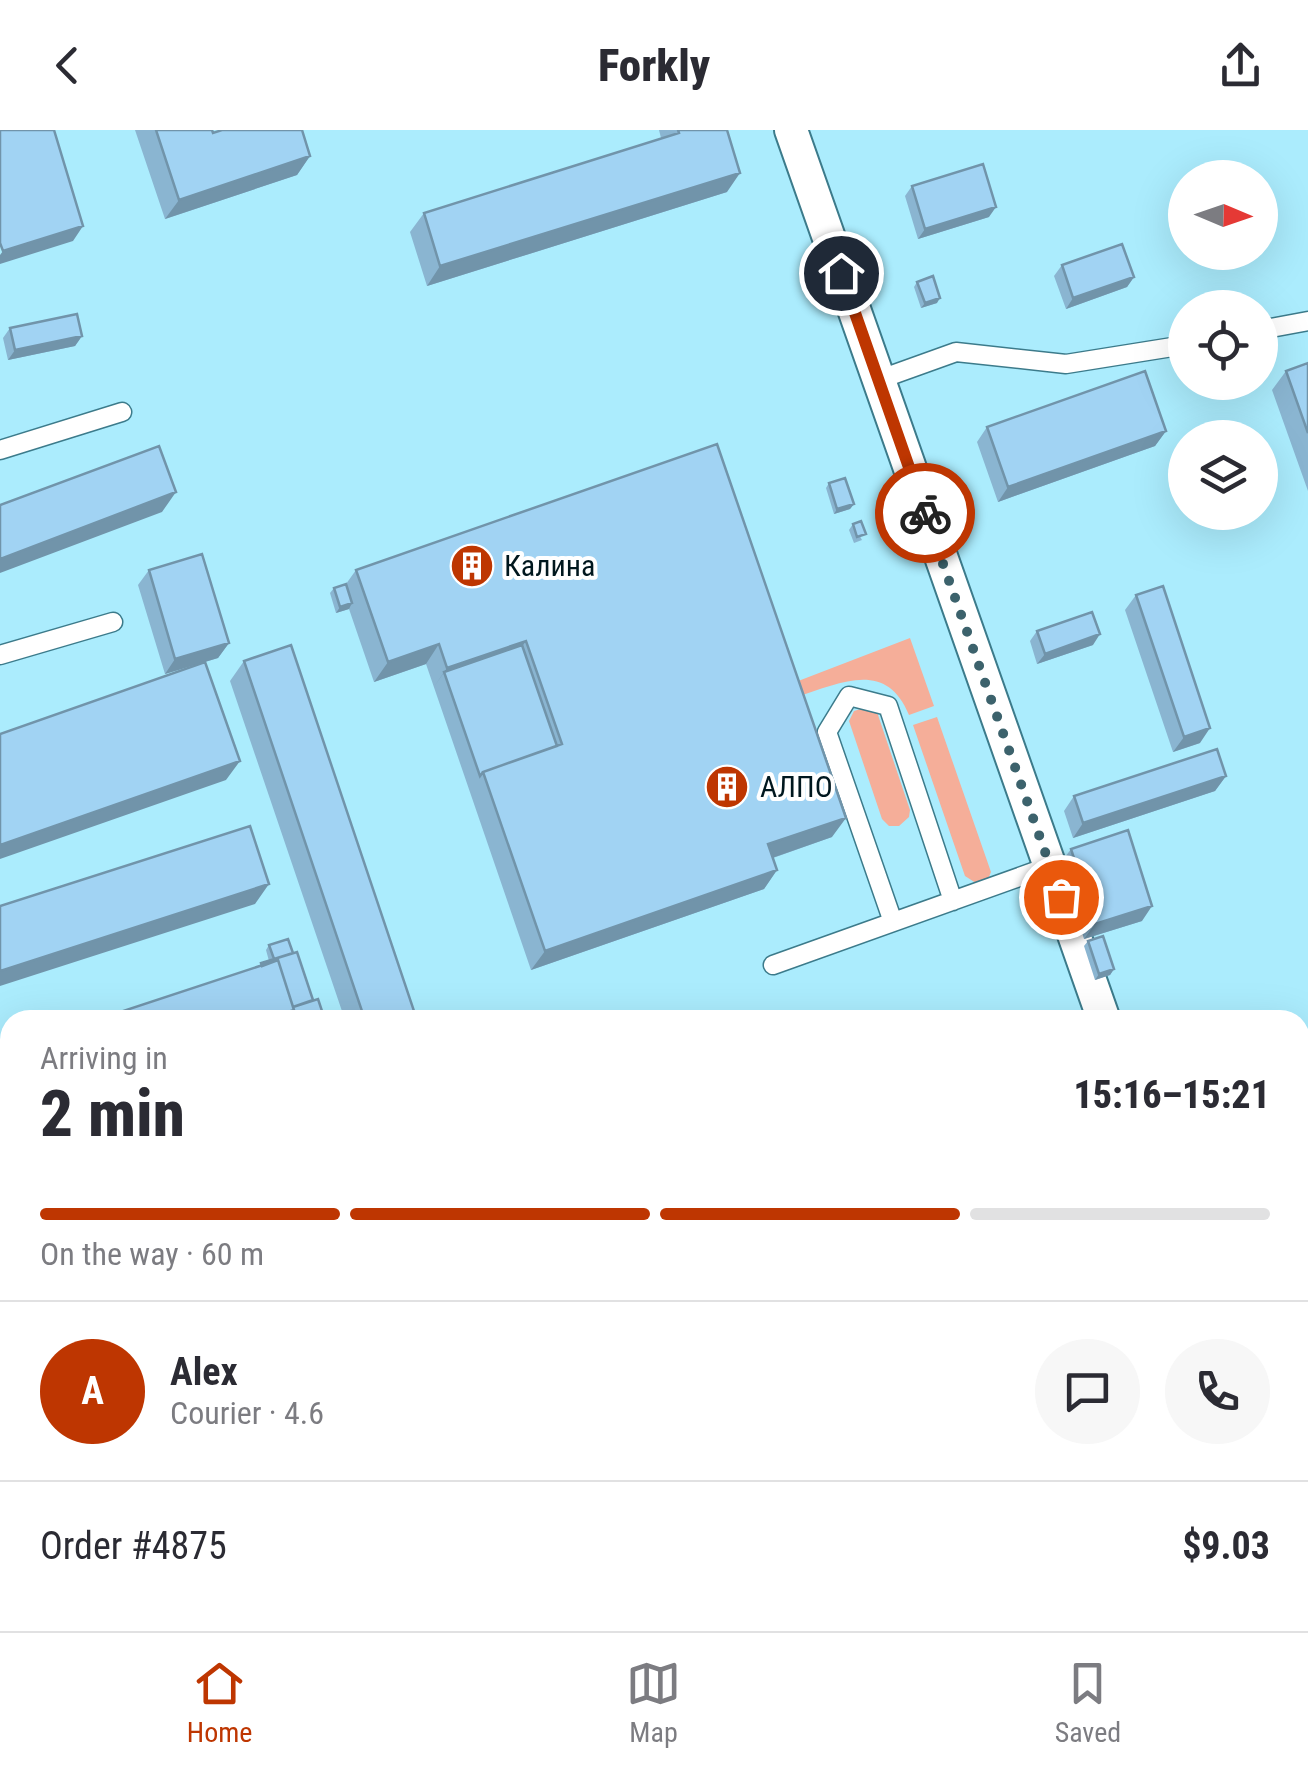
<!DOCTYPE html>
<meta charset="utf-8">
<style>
body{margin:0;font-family:"Roboto Condensed",sans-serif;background:#f7f7f7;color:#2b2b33;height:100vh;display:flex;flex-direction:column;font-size:38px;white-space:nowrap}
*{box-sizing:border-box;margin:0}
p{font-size:32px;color:#7c7c81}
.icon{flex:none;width:55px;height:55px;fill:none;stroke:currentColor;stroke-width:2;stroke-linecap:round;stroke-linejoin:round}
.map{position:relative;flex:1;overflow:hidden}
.panel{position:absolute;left:0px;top:880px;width:1310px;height:622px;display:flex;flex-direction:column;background:#fff;border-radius:30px 30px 0 0;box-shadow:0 10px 40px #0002}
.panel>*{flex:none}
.needle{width:65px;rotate:92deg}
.buttons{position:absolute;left:1168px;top:30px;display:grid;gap:20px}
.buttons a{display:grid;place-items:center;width:110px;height:110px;border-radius:50%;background:#fff;box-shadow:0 10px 40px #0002;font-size:50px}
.pin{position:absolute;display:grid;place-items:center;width:85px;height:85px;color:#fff;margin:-42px;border:5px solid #fff;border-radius:50%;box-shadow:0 2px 10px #0007}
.courier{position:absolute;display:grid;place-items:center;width:100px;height:100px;margin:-50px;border:8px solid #be3601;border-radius:50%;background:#fff;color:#222;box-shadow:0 2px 12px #0007}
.overview em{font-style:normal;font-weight:800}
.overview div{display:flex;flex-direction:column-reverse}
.overview{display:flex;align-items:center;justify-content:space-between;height:170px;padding:0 40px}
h1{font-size:65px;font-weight:800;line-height:75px}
.bar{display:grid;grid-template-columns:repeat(4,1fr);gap:15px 10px;align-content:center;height:120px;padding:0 40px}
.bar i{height:12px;border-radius:8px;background:#e1e1e2}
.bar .on{background:#be3601}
.bar p{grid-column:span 4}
.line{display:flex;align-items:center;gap:25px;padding:0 40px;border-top:2px solid #e1e1e2}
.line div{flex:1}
.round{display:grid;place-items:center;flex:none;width:105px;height:105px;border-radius:52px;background:#f7f7f7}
header{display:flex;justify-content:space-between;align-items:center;height:130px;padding:0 40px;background:#fff;font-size:45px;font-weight:800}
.menu{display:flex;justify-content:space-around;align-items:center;height:140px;border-top:2px solid #e1e1e2;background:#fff;font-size:28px;color:#7c7c81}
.menu a{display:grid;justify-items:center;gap:5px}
.menu .on{color:#be3601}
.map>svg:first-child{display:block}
.green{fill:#f5ae99}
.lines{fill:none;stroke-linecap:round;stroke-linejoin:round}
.lane-casing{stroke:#3c7b8b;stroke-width:21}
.street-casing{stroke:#3c7b8b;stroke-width:36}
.lane{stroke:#fff;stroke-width:18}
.street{stroke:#fff;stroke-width:32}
.wall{fill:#8ab5d1}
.shaded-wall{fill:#7194aa}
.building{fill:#a1d3f3;stroke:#7194aa;stroke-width:2.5}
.done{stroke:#3c626c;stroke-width:10;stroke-dasharray:0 18}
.route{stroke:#be3601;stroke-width:12}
.labels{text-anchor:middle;stroke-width:8;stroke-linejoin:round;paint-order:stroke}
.poi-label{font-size:30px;fill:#00171e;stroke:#fff;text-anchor:start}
</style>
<header><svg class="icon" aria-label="back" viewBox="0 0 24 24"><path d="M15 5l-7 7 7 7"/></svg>Forkly<svg class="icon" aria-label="share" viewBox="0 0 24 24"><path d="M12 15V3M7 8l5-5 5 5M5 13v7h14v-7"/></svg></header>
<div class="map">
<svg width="1308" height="1501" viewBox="0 0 1308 1501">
<rect width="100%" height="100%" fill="#abecfd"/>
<!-- green -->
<path class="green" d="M910,508l24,68 -25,9c-23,-56 -68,-32 -113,-18l-16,-9z
M864,578l13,4 33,98 -1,7 -10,9h-10l-7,-7 -33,-98 5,-10z
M937,587l54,155 -3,7 -9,6 -14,-9 -52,-151z"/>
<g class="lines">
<!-- lane casing -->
<g class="lane-casing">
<path id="lane" d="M1260,200l48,-9
M878,250l78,-28 110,12 119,-19
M0,320l122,-38
M0,525l113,-33
M893,792l-66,-190 22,-36 39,10 65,195
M773,835l277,-99
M0,1121l10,-19
M1300,1242l8,-3
M0,1416l10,-3
M140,1492l3,9"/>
</g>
<!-- street casing -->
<g class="street-casing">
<path id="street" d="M791,0l313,890
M1300,1448l8,22
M1007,1501l25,-9"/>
</g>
<!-- lane -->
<use href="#lane" class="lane"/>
<!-- street -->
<use href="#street" class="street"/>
</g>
<!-- wall -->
<path class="wall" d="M135,0h77l1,3 97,23 -13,19 -132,44z
M659,0h68v62l-300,94 -17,-54 14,-19 237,-75z
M912,56l77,31 -71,22 -13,-43z
M1062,135l72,12 -7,10 -61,22 -12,-33z
M917,152l20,21 -16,5 -7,-21z
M10,198l72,8 -7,10 -67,14 -5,-22z
M1308,233v128l-36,-101 14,-19z
M987,297l179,4 -11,15 -157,56 -21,-60z
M717,314l115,393 -59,21 4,12 -13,19 -233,81 -105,-306 -52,18 -25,-73 -13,4 -6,-20 4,-5 12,-4 10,-14z
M829,353l25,21 -4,5 -16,5 -8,-26z
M853,394l9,16 -8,3 -5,-13z
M149,440l80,73 -11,15 -53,16 -27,-89z
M1136,465l64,148 -27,9 -48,-142z
M1037,501l56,14 -56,19 -7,-23z
M244,531l173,359h-72l-115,-339z
M1226,646l-11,15 -142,47 -9,-27 10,-15z
M1071,719l71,72 -58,18 -24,-75z
M1088,811l26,28 -4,6 -15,5 -11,-34z
M269,815l24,8 20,47 -54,-33 2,-4 8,-2 -3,-11z
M10,924v38l-9,-26z
M157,1492h349l2,9h46h-394z"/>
<!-- shaded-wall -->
<path class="shaded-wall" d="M310,26l-13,19 -132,44 14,-19z
M740,43l-13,19 -300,94 13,-20z
M996,77l-7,10 -71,22 7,-10z
M83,96l-10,15 -73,23v-9l3,-4z
M1134,147l-7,10 -61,22 7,-11z
M940,168l-3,5 -16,5 4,-5z
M82,206l-7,10 -67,14 7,-10z
M1166,301l-11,15 -157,56 10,-15z
M176,362l-14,20 -162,61v-14z
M854,374l-4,5 -16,5 3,-5z
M352,473l-3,6 -13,4 4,-6z
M1100,504l-7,11 -56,19 8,-10z
M526,511l-14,19 -68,12 -10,15 13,-19z
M229,513l-11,15 -53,16 10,-15z
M439,514l-13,20 -52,18 14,-20z
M1210,598l-10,15 -27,9 11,-15z
M240,631l-14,19 -226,79v-14z
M1226,646l-11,15 -142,47 10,-15z
M846,688l-14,19 -77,27 13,-20z
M777,740l-13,19 -233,81 14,-19z
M269,754l-14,20 -255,82v-15z
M1152,776l-10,15 -58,18 11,-15z
M1114,839l-4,6 -15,5 4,-6z
M314,873l-26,17h-24z
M1308,1030v8l-8,3v-8z
M10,1341v11l-10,3v-11z
M10,1432v4l-10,3v-4z"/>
<!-- building -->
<path class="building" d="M0,0h54l29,96 -80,25 -3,-8z
M156,0h56l1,3 9,-3h80l8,26 -131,44z
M678,0h49l13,43 -300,93 -16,-53 255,-80z
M983,34l13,43 -71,22 -13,-43z
M1122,114l12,33 -61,21 -11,-33z
M933,146l7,22 -15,5 -8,-21z
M77,184l5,22 -67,14 -5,-22z
M1308,233v70l-22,-62z
M1145,241l21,60 -158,56 -21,-60z
M717,314l129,374 -78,26 9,26 -232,81 -62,-179 79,-28 -36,-103 -79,27 -8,-24 -51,18 -32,-92z
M159,316l17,46 -176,67v-54z
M845,348l9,26 -17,5 -8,-26z
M861,391l5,13 -9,3 -4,-13z
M202,424l27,89 -54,16 -26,-89z
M346,454l6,19 -12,4 -6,-19z
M1163,456l47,142 -26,9 -48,-142z
M1092,482l8,22 -55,20 -8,-23z
M291,515l126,375h-52l-121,-359z
M522,515l35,101 -74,26 -3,4 -36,-104z
M205,532l35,99 -240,84v-111z
M1217,619l9,27 -143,47 -9,-27z
M250,696l19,58 -269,87v-65z
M1128,700l24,76 -57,18 -24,-75z
M1103,806l11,33 -15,5 -11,-33z
M288,809l5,14 -19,6 -5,-14z
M297,822l16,48 -20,7 -15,-47 -16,6 -1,-3z
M278,830l16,50 -30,10h-168z
M318,869l7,21h-50l16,-5 3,-5 -1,-3z
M1179,884l2,6h-21z
M1308,987v43l-8,3v-43z
M1308,1046v25l-5,3 -3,-7v-18z
M10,1273v68l-10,3v-68z
M10,1415v17l-10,3v-17z
M177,1492h329l2,9h-328z
M533,1492h18l3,9h-46z
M1092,1492h158l3,9h-186z"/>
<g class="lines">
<!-- done -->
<path class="done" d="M925,383l136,384"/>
<!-- route -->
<path class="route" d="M841,143l84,240"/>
</g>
<!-- icons -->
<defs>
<g id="building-disc" transform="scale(2.25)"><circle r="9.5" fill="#be3601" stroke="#fff"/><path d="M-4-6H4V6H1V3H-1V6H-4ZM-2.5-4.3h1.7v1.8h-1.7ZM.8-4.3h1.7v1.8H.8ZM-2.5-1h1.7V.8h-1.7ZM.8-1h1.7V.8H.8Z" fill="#fff"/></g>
</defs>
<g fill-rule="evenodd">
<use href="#building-disc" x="472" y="436"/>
<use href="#building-disc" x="727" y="657"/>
</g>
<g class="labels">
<!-- poi labels -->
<g class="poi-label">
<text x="504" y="446">Калина</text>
<text x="760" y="667">АЛПО</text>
</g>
</g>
</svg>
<div class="buttons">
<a><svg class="needle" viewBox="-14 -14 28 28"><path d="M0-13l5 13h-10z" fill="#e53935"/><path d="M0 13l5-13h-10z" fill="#7c7c81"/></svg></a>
<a><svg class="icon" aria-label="locate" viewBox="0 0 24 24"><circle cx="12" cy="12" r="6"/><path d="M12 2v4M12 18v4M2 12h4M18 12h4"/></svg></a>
<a><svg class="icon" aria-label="layers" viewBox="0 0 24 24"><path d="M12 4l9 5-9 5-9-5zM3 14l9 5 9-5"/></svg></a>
</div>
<div class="pin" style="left:1061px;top:767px;background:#ea580c"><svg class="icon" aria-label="bag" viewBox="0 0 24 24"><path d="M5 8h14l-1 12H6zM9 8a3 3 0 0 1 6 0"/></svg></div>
<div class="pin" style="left:841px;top:143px;background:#1f2937"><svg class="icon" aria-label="home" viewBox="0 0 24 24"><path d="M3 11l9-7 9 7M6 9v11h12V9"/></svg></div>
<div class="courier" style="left:925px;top:383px"><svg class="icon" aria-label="bike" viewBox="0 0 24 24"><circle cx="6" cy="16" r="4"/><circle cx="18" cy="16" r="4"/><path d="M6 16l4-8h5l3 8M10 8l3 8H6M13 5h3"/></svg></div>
<section class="panel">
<div class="overview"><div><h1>2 min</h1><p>Arriving in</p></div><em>15:16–15:21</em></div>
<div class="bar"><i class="on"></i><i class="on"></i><i class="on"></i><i></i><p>On the way · 60 m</p></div>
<div class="line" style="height:180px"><b class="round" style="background:#be3601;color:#fff">A</b><div><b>Alex</b><p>Courier · 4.6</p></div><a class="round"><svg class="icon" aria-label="chat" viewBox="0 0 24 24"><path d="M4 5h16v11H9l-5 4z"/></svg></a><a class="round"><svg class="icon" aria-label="phone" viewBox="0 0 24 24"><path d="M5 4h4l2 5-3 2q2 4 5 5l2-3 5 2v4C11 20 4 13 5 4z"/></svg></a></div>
<div class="line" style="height:130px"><div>Order #4875</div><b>$9.03</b></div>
</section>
</div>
<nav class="menu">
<a class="on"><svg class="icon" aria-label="home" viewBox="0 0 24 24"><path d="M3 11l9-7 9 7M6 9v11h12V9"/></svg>Home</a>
<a><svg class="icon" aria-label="map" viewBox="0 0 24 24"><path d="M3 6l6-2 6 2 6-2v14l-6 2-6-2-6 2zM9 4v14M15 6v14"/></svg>Map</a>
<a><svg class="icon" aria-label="saved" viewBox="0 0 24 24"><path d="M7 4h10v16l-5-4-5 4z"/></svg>Saved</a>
</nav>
